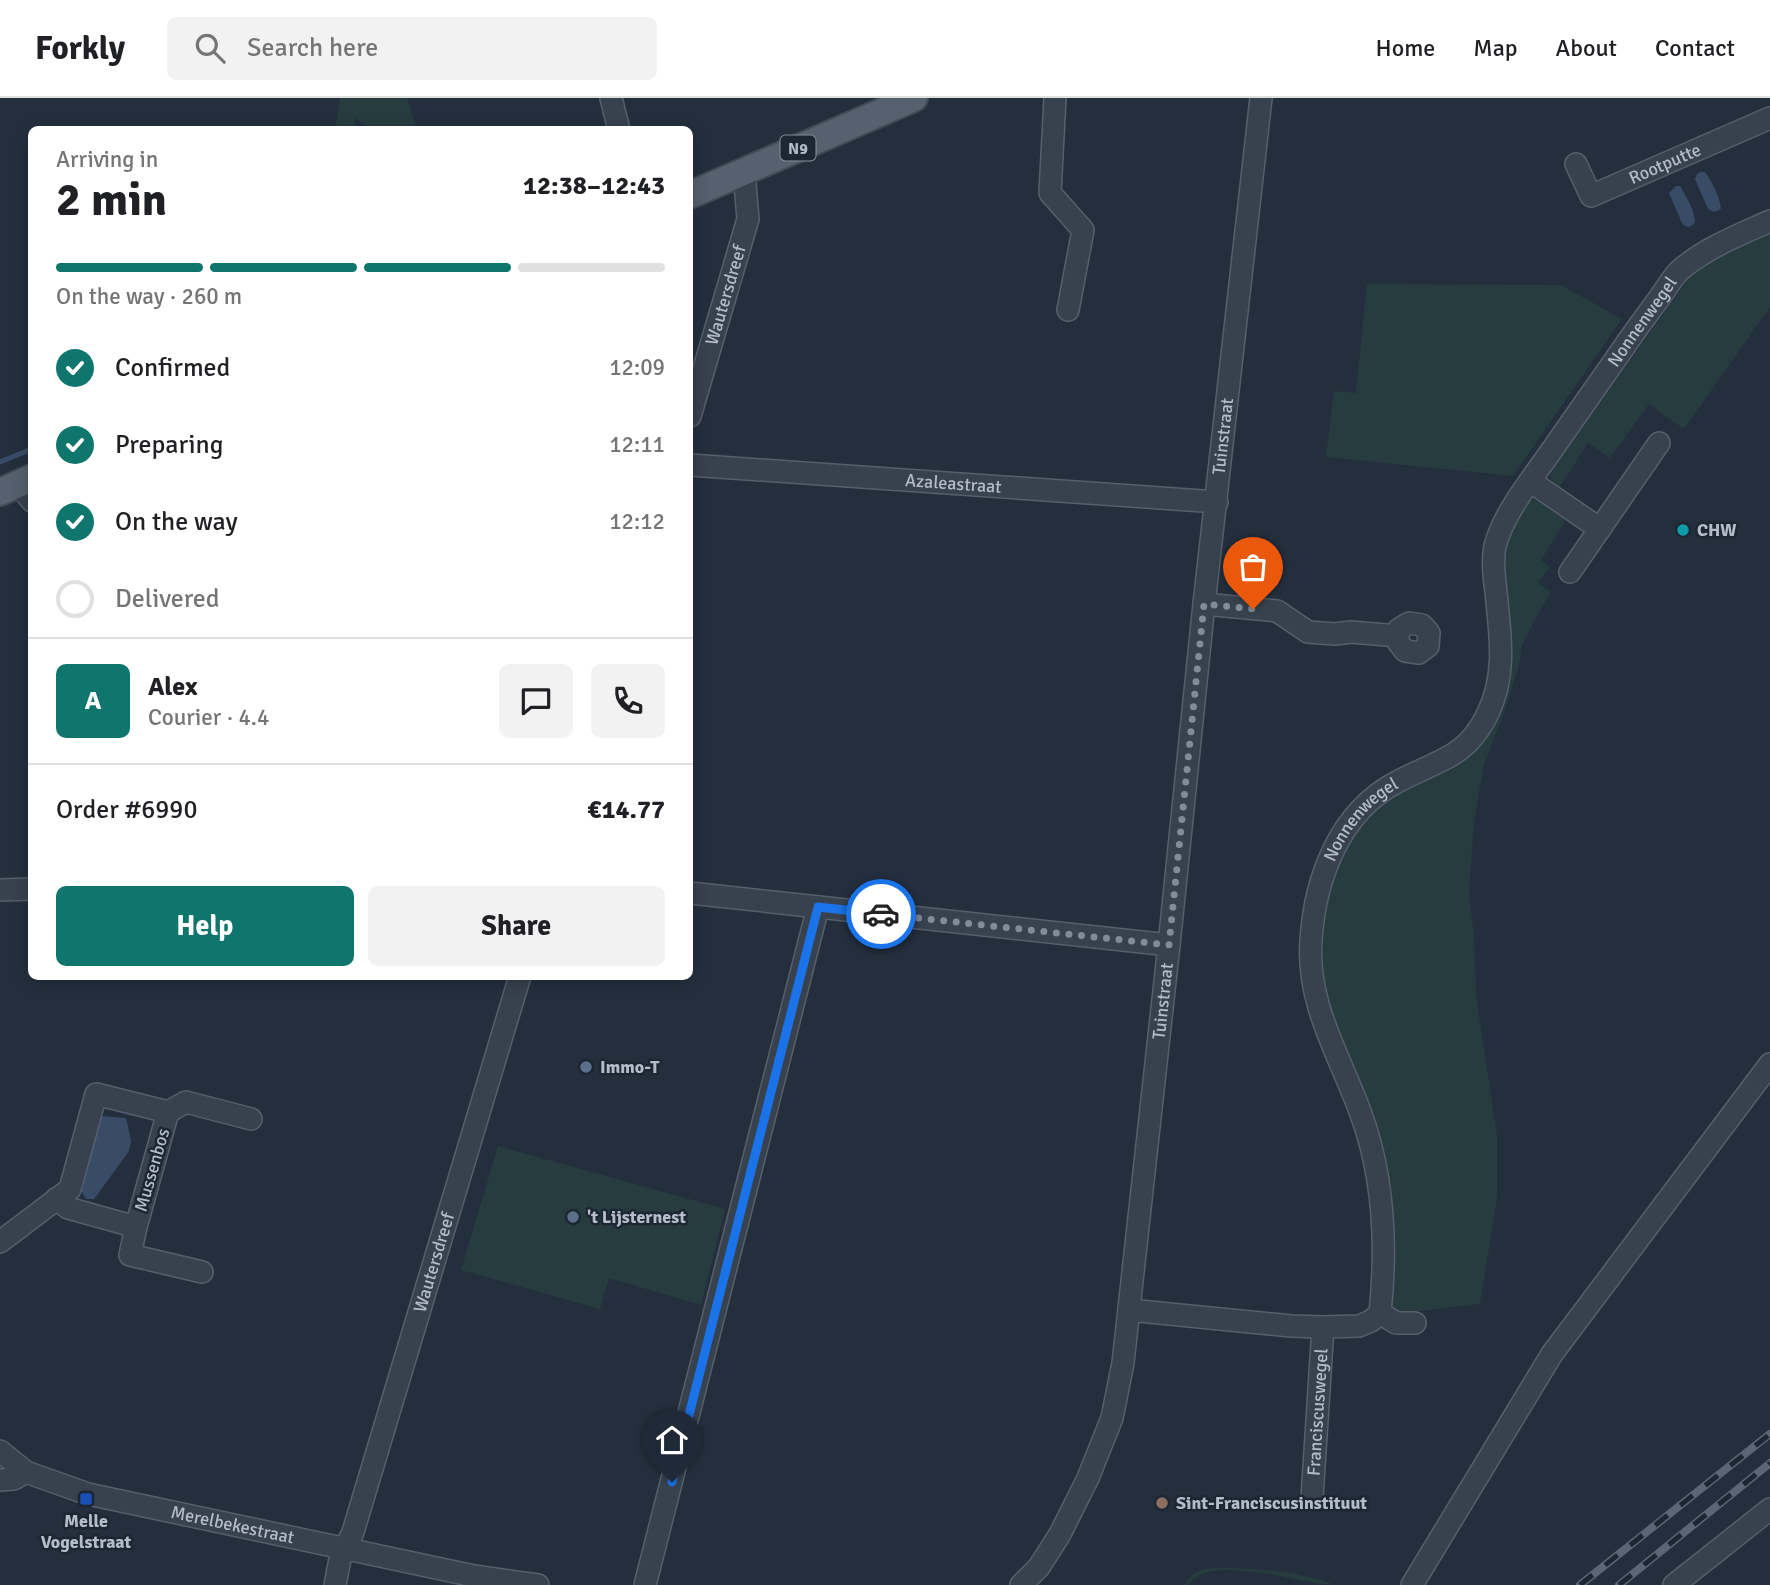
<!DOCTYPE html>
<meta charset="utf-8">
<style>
body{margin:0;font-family:Signika,sans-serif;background:#f2f2f2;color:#202124;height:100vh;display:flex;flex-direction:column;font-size:26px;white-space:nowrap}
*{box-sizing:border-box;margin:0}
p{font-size:23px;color:#757577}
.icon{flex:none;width:38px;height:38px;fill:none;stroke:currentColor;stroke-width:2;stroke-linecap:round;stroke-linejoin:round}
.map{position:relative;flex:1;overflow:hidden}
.details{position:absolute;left:28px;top:28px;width:665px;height:854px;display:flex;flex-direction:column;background:#fff;border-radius:10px;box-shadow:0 4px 18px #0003}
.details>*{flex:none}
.pin{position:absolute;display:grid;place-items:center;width:60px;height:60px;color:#fff;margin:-72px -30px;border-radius:50% 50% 50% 0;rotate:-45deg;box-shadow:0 0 7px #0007}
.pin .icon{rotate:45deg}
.courier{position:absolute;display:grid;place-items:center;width:70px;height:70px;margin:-35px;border:5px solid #1a73e8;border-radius:50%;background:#fff;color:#222;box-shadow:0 2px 9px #0007}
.overview em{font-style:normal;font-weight:800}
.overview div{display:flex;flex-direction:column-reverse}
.overview{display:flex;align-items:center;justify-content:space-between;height:119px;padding:0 28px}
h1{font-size:46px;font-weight:800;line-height:52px}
.bar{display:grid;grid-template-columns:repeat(4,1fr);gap:10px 7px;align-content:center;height:84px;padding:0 28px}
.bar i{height:9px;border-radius:5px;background:#e0e0e0}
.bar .active{background:#0f766e}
.bar p{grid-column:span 4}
.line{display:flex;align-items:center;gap:18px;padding:0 28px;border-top:2px solid #e0e0e0}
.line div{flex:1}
.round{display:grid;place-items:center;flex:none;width:74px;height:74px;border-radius:10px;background:#f2f2f2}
ol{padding:0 28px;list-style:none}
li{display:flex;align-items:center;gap:21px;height:77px}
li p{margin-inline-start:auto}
li .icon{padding:7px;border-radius:50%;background:#0f766e;color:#fff;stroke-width:4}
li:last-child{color:#757577}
li i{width:38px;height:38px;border:4px solid #e0e0e0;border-radius:50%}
.primary-button{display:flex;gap:14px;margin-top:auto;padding:14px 28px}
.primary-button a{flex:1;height:80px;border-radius:10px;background:#0f766e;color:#fff;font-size:28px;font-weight:800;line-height:80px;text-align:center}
.primary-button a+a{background:#f2f2f2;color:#202124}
header{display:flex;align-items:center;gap:42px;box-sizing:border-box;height:98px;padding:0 35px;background:#fff;border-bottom:2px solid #e0e0e0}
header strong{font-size:33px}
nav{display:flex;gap:38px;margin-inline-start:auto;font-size:24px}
.search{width:490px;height:63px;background:#f2f2f2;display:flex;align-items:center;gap:18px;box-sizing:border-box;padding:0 24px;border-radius:10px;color:#757577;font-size:26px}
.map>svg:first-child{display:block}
.green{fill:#263c3f}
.water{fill:#394c67}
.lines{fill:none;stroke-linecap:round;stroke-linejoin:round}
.stream{stroke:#394c67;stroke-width:5}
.minor-casing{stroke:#565f6c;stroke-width:24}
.major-casing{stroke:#414a57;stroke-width:30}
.minor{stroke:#38414e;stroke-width:21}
.major{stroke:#56606e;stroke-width:26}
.rail-casing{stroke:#5a6575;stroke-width:8}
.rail{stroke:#1d2633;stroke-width:5;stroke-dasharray:16;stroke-linecap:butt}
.done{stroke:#828b98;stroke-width:7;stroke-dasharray:0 12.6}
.route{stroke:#1a73e8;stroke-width:9}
.culture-dot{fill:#0f9aa8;stroke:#1d2633;stroke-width:2.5}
.service-dot{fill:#5c6f8a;stroke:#1d2633;stroke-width:2.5}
.transit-dot{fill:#1a4fb4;stroke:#1d2633;stroke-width:2.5}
.education-dot{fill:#8d6e63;stroke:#1d2633;stroke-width:2.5}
.labels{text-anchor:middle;stroke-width:5;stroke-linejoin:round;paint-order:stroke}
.shield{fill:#1d2633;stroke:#878f9c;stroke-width:2}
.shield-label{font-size:16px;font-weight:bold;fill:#b4bcc9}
.street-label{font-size:18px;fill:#b4bcc9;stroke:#1d2633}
.poi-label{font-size:18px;font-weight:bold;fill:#b4bcc9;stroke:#1d2633;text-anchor:start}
</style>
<header>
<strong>Forkly</strong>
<div class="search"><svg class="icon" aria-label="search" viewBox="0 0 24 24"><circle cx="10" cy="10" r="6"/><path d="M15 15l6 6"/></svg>Search here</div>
<nav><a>Home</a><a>Map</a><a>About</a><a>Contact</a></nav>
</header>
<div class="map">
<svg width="1770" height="1487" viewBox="0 0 1770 1487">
<rect width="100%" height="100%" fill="#242f3e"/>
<!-- green -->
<path class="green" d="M340,0h67l9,29 -2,2h-45l-14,-11v11h-20z
M1770,132v77l-86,122 -35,-25 -39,54 -22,-15 -31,48 -8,-16 140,-197c24,-22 52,-34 81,-48z
M1367,186l194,1 61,34 -109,157 -187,-19 8,-66 22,2z
M1531,401l17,4 20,14 -27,43 9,7 -12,15 13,11 -15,24 -14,28 -3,21 -17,52 -18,46 -10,57 -5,71 5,46 2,58 21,140v62l-17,106 -79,9 -12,-9 1,-115 -11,-55 -50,-113 -8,-31 -3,-60 17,-68 25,-45 128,-88 15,-164 7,-29 10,-20z
M498,1048l227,63 -24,96 -92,-27 -9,31 -139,-39z
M1211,1470c41,0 85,2 124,17 -34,0 -125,-34 -147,0h-4c6,-11 14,-15 27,-17z"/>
<!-- water -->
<path class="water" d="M1701,74h4c7,10 15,25 16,37l-7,3 -6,-3 -13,-30 2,-5z
M1676,88h4c6,10 15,25 15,37l-6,4 -4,-1 -3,-3 -13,-30z
M101,1018l25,2 5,23 -2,10 -35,48h-8l-8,-14z"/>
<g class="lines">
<!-- stream -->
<path class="stream" d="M0,364l32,-13"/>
<!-- minor casing -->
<g class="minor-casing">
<g id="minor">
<path d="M611,0l8,32"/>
<path d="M1055,0l-5,95 33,37 -15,80"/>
<path id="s1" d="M1576,66l15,32 179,-78"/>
<path id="s2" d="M690,318l58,-197 -4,-48"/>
<path id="s3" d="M690,367l527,37"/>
<path d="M1530,383l70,48"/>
<path d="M18,386l14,17"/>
<path d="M1570,474l89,-129"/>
<path d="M1204,506l73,7 31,21 27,2 16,-2 47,4v6l7,9 14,2 9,-7 1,-13 -7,-8 -13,-2 -10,6 -1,7"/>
<path d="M0,792l32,-1"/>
<path d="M690,795l479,52"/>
<path d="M168,1014l18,-10 65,17"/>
<path d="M56,1101l12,9 68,19"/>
<path d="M0,1144l70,-53 26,-95 72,18 -32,115 -6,28 72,17"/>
<path id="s4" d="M1129,1212l162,16 32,1 36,-1 12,-5 9,-8c7,-67 4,-136 -19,-199 -21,-58 -55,-110 -50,-174 4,-61 28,-128 86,-158 18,-10 41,-18 58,-29 14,-9 26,-25 33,-40 19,-39 12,-80 8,-121 -2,-15 -4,-31 -1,-46 9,-33 33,-62 52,-89 25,-36 50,-71 75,-107 12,-18 25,-35 38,-53 6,-8 12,-19 19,-26 26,-23 60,-36 91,-50"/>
<path d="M1380,1215l16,10h19"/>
<path id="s5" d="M0,1353l26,21 62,22 386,82 64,9"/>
<path d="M0,1382l14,-1 12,-7"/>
<path id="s6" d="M1312,1400l11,-171"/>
<path id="s7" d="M335,1487l5,-26 13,-27 167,-556"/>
<path d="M645,1487l173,-678"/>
<path id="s8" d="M1021,1487l18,-18 21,-33 28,-56 24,-60 11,-55 46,-418 35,-341 57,-506"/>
<path d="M1412,1487l140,-231 218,-290"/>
<path d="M1674,1487l96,-76"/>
</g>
</g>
<!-- major casing -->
<g class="major-casing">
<path id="major" d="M690,97l224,-97
M0,394l32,-14"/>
</g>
<!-- minor -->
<use href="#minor" class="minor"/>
<!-- major -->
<use href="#major" class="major"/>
<!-- rail casing -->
<g class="rail-casing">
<path id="rail" d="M1580,1487l190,-151
M1619,1487l151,-122"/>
</g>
<!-- rail -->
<use href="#rail" class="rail"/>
</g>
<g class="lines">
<!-- done -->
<path class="done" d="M881,816l288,31 35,-341 49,5"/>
<!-- route -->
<path class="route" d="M672,1384l146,-575 63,7"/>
</g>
<!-- markers -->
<circle class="culture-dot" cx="1683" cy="432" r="7"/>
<g class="service-dot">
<circle cx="586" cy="969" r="7"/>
<circle cx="573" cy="1119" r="7"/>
</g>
<rect class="transit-dot" x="79" y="1394" width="14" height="14" rx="3.5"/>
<circle class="education-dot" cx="1162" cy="1405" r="7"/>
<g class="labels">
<!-- shield labels -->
<rect class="shield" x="780.5" y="37.5" width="35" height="25" rx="5"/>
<g class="shield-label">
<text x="798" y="56">N9</text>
</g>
<!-- street labels -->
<g class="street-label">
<text dy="6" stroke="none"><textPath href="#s1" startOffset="116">Rootputte</textPath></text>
<text dy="6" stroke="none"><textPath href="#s2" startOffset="126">Wautersdreef</textPath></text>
<text dy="6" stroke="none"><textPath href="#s4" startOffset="1384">Nonnenwegel</textPath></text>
<text dy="6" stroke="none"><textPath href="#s8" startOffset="1180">Tuinstraat</textPath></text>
<text dy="6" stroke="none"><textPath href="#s3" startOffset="264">Azaleastraat</textPath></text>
<text dy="6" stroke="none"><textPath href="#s4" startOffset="775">Nonnenwegel</textPath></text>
<text dy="6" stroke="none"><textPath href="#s8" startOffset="612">Tuinstraat</textPath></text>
<text transform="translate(152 1072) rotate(-74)" y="6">Mussenbos</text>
<text dy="6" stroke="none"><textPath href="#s7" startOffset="338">Wautersdreef</textPath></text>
<text dy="6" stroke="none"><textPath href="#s6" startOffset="86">Franciscuswegel</textPath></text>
<text dy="6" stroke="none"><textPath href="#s5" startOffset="247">Merelbekestraat</textPath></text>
</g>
<!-- poi labels -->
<g class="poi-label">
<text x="1697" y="438">CHW</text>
<text x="600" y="975">Immo-T</text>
<text x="587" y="1125">'t Lijsternest</text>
<text x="1176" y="1411">Sint-Franciscusinstituut</text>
<text x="86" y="1429" text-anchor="middle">Melle<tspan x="86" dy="21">Vogelstraat</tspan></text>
</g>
</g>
</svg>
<div class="pin" style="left:1253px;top:511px;background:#ea580c"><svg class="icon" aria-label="bag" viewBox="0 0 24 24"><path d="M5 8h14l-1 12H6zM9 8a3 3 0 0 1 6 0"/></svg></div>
<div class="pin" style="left:672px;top:1384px;background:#1f2937"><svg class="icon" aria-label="home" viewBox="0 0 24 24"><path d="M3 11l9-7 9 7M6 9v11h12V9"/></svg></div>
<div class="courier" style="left:881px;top:816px"><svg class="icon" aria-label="car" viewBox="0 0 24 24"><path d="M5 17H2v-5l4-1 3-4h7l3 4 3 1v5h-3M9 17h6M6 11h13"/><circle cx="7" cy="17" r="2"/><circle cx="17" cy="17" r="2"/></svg></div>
<section class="details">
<div class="overview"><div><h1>2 min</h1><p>Arriving in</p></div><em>12:38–12:43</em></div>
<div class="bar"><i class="active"></i><i class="active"></i><i class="active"></i><i></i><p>On the way · 260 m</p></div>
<ol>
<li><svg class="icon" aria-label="check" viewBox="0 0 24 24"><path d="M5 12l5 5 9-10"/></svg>Confirmed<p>12:09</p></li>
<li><svg class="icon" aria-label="check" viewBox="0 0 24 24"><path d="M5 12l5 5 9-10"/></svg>Preparing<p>12:11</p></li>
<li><svg class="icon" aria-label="check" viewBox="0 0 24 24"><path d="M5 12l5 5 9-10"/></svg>On the way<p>12:12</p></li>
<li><i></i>Delivered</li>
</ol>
<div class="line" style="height:126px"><b class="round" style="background:#0f766e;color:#fff">A</b><div><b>Alex</b><p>Courier · 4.4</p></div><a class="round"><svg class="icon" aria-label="chat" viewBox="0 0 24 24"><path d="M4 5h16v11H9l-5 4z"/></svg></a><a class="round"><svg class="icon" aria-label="phone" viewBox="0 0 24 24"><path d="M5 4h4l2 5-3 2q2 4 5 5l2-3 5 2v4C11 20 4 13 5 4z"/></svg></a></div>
<div class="line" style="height:91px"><div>Order #6990</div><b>€14.77</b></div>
<div class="primary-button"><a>Help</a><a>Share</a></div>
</section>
</div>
